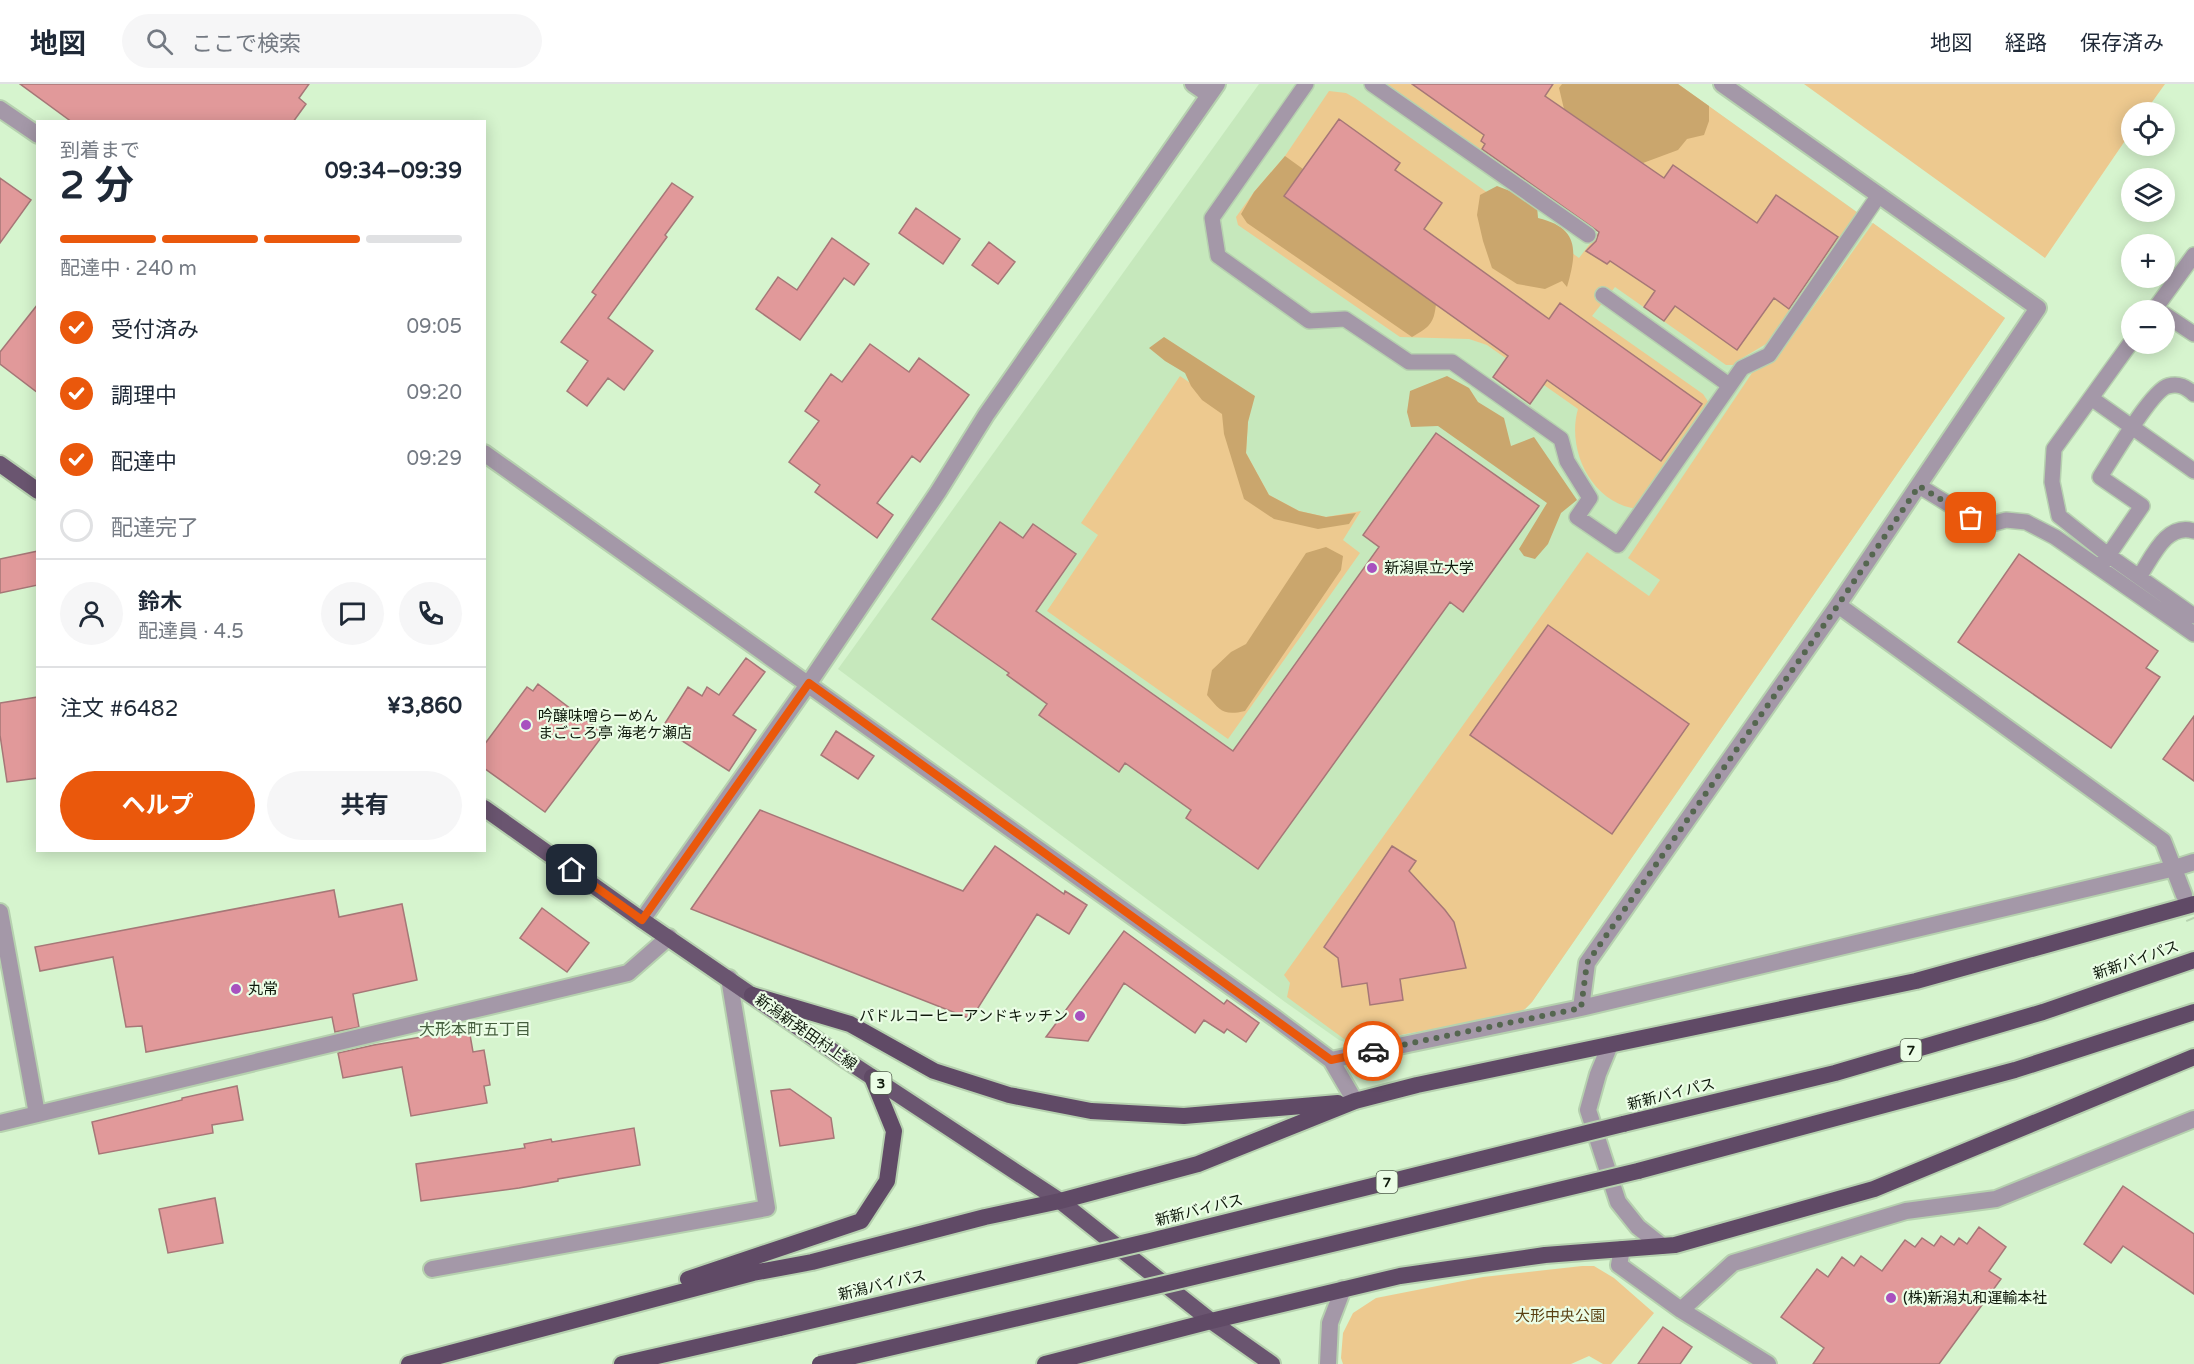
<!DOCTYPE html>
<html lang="ja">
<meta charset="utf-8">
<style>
body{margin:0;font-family:"Varela Round","Noto Sans JP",sans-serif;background:#f6f6f7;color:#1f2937;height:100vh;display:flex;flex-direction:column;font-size:22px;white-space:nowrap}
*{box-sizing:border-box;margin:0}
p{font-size:20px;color:#747a83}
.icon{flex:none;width:33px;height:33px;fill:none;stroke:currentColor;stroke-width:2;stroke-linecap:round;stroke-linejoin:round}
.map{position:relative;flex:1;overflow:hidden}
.panel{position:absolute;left:36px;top:36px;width:450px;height:732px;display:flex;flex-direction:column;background:#fff;border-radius:0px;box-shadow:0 3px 15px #0003}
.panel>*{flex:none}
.controls{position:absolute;left:2121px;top:18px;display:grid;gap:12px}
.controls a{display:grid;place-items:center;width:54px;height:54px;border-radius:50%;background:#fff;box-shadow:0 3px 15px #0003;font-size:30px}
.pin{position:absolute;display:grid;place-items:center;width:51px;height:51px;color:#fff;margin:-26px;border-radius:12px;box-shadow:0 3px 9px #0006}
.courier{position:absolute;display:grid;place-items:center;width:60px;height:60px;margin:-30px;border:4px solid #ea580c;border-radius:50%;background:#fff;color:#222;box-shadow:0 2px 8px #0007}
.head em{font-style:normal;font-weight:700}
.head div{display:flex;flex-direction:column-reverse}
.head{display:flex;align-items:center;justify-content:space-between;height:102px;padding:0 24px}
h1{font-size:39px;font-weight:700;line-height:45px}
.bar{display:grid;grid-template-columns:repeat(4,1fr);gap:9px 6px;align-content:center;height:72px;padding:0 24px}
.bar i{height:8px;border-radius:4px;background:#e0e1e3}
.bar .current{background:#ea580c}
.bar p{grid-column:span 4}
.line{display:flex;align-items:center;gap:15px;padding:0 24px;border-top:2px solid #e0e1e3}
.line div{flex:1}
.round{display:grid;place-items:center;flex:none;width:63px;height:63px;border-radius:32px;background:#f6f6f7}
ol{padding:0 24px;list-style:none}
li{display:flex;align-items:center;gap:18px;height:66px}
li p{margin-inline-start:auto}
li .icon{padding:6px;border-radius:50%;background:#ea580c;color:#fff;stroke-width:4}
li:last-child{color:#747a83}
li i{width:33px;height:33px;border:3px solid #e0e1e3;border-radius:50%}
.primary-button{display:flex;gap:12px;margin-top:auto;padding:12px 24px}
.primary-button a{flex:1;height:69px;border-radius:36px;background:#ea580c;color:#fff;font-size:24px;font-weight:700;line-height:69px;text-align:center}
.primary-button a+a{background:#f6f6f7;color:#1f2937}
header{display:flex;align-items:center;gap:36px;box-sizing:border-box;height:84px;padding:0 30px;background:#fff;border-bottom:2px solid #e0e1e3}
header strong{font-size:28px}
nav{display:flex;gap:33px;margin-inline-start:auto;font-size:21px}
.search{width:420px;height:54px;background:#f6f6f7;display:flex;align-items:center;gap:15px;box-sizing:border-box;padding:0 21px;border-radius:33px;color:#747a83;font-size:22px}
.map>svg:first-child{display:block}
.built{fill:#c6e8bc}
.green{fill:#edc98f}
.forest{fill:#caa66d}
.building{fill:#e1999a;stroke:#a67777;stroke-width:1.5}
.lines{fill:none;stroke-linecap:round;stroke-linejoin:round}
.minor-tunnel{stroke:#b8d3b1;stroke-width:16;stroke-dasharray:16 8;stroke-linecap:butt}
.service-casing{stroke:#b6d1af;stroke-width:18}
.minor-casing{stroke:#b6d1af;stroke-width:20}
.primary-casing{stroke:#b6d1af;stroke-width:20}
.trunk-casing{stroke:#b6d1af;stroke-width:20}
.service{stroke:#a498a8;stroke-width:15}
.minor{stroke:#a498a8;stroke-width:16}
.primary{stroke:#6a5570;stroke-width:16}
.trunk{stroke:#604a66;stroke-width:16}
.trunk-bridge-casing{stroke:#b6d1af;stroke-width:20;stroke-linecap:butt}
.trunk-bridge{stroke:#604a66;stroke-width:16}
.done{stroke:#556650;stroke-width:6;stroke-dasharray:0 10.8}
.route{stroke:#ea580c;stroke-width:8}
.poi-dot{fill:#a851bf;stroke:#ebfde6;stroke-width:2}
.labels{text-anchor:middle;stroke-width:4.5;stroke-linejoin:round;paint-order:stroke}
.shield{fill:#ebfde6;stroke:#515e4d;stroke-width:1.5}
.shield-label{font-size:14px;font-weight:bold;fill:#0f1a0c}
.poi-label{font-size:15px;fill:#0f1a0c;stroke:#ebfde6;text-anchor:start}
.street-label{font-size:15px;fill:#0f1a0c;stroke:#ebfde6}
.park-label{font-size:15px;fill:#5a4113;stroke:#ebfde6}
.neighbourhood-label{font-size:16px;fill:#465f3f;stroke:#ebfde6}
</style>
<header>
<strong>地図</strong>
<div class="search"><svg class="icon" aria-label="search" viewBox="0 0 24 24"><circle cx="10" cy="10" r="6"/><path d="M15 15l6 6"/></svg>ここで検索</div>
<nav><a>地図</a><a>経路</a><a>保存済み</a></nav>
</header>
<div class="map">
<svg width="2194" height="1280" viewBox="0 0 2194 1280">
<rect width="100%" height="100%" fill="#d6f4ce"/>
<!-- built -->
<path class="built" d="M1259,0h419l327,234 -473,684 -7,7 -10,5 -164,30 -12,-4 -54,-38 -447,-333z"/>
<!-- green -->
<path class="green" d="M1386,0h292l180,129 -87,128 -32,19 -5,5h-8l-111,-78 -23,29 111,78 6,9 -71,106c-46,-5 -72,-59 -60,-100l-91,-64 -18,-6 -69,-2 -162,-112 -2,-8 18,-25 31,-36 44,-65 17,2 9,5 224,160 20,-26z
M1804,0h361l-20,28h-13l-1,20 -86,126z
M1873,139l132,95 -473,684 -7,7 -10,5 -164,30 -64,-47 3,-14 -6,-8 303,-423 62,44 11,-16 -32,-22 124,-185 23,-12z
M1180,292l68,46 -2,31 23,42 30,16 27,6 35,-6 -18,29 17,13 -132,186 -181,-128 51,-76 -17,-12z
M1582,1182h12l20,12 40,35 -43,51h-8l-14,-8 -18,8h-228l-2,-6 2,-25 10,-20 23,-15 107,-21z"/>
<!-- forest -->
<path class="forest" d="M1562,0h116l31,22v15l-5,14 -17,4 -9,11 -35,13 -79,-54 -5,-21z
M1285,72l18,13 -19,27 152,108c-2,20 -7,23 -24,33l-165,-114 -6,-9 13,-22z
M1497,102l26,10 14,10 1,12c42,10 39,34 29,69l-5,-6 -17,8 -28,-5 -25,-16 -9,-27 -6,-26 3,-20z
M1164,253l91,59 -7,26 -2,31 23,42 30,16 27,6 30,-4 -7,11 -31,5 -44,-10 -30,-20 -20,-65 -2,-20 -20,-14 -11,-14 -6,-13 -20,-12 -16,-13z
M1447,292l22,12 9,14 26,16 7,28 23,-9 43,63 -16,13 -13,31 -13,15 -11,-3 -5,-7 28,-46 -109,-77 -27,1 -4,-15 3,-21z
M1326,463l17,9 -2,14 -96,141c-21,5 -25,0 -38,-16l5,-25 19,-18 15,-8 60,-91z"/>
<!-- building -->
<path class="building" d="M20,0h289l-10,14 7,6 -13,18h-221z
M1412,0h141l-8,12 119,82 9,-13 84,58 19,-28 62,42 -49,72 -15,-11 -37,52 -62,-44 -11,15 -20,-14 11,-16 -45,-30 -3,3 -21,-13 10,-10 3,-9 -117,-83 3,-5 -4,-3 3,-6z
M1339,35l61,44 -5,7 47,33 -18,26 125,90 11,-16 142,101 -41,57 -114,-81 -17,24 -37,-27 15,-21 -224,-160z
M0,94l31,22 -31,43z
M672,99l21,14 -28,38 2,2 -59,81 45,33 -29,39 -16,-12 -21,28 -20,-15 21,-30 -27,-19 35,-47 -4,-3z
M916,124l44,31 -17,25 -44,-31z
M832,154l37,26 -15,21 -10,-7 -44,62 -44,-31 22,-32 19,13z
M989,158l26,20 -17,22 -26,-19z
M38,220v89l-38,-29v-12z
M870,260l39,28 10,-14 50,37 -49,67 -8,-6 -35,47 16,12 -16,23 -62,-46 5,-7 -31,-23 30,-41 -14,-10 26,-37 11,8z
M1436,349l103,73 -76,106 -13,-10 -192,267 -72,-51 5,-8 -66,-47 -6,9 -80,-57 8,-11 -40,-29 2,-2 -77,-54 68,-97 23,16 10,-14 43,30 -40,57 197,140 146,-204 -16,-12z
M38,467v34l-38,8v-34z
M2019,470l139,97 -12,17 14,9 -49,71 -153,-106z
M1548,541l141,99 -77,110 -142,-99z
M746,574l19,14 -32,43 23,15 -27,41 -67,-43 26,-41 14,9 5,-9 12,8z
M538,600l66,50 -59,78 -61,-44v-23l43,-58 6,4z
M38,613v81l-31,4 -7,-47v-32z
M2194,632v65l-31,-22z
M836,647l38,25 -16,23 -37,-24z
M760,726l203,81 32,-45 69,48 1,-3 22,14 -18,29 -32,-20 -66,105 -280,-110z
M1392,762l24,15 -7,10 36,39 9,12 12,46 -66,11 3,21 -33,5 -3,-22 -25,4 -4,-29 -14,-11z
M334,806l5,27 63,-13 15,76 -64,14 6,33 -24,5 -3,-15 -186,35 -4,-26 -16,1 -13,-70 -73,14 -5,-24z
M542,824l47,35 -22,29 -47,-34z
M1124,847l100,73 3,-4 32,23 -13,19 -19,-13 -3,4 -20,-13 -9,13 -71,-50 -36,58 -42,-4z
M469,945l4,23 11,-2 6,35 -6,1 3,17 -76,13 -9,-49 -59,11 -5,-25 36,-8z
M237,1002l6,34 -31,5 1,8 -114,21 -7,-32 90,-22v-2z
M790,1005l41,29 3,20 -54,8 -9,-55z
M634,1044l6,37 -82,14v2l-39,7 -98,13 -5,-37 109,-16 -1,-4 27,-5 1,3z
M2123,1102l71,48v60l-71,-48 -12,17 -27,-19z
M215,1114l8,45 -55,10 -9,-44z
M1979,1143l27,20 -17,24 12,8 -62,85h-126l11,-16 -43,-31 36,-48 11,8 14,-20 12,9 7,-10 21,15 23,-31 10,7 7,-9 12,8 7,-10 13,9 5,-7 8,6z
M1663,1243l29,20 -12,17h-42z"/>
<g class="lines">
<!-- minor-tunnel -->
<path class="minor-tunnel" d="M2184,811l10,24"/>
<!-- service casing -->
<g class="service-casing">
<path id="service" d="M1306,0l-94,134 6,38 91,65 36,-2 64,43h43l109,77 6,22 23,37 -13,19 41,28 124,-177 27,-13 110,-160
M1372,0l216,151
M1603,211l126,90
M2154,226l40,-55
M2164,230l30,20
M2132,257l-78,108 -2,33 7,34 49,39 86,61
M2091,314l103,73
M1919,402l52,32 17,7 18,-5 20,2 29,15 139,97
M2103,479l39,-57 -42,-29c11,-17 52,-87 68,-91 11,-3 18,1 26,8
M2139,493c13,-19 27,-55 55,-46"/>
</g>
<!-- minor casing -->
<g class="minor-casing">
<path id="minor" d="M1193,0l16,11
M0,25l38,26
M484,369l791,565 56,42 24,41
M1838,521l325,236 21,54
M0,828l37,202
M642,836l167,-237 129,-191 48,-77 231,-331
M1581,924l6,-45 251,-358 200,-297 -316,-224
M1610,961l-12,29 -10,36 30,92 20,25 24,19
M1331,976l250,-52 594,-140 19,-6
M0,1039l628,-150 41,-36
M1622,1165l-3,16 62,45 87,54
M432,1185l335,-61 -38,-230
M1681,1226l52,-47 173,-52 90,-12 198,-80
M1328,1280l2,-41 13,-34"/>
</g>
<!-- primary casing -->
<g class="primary-casing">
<path id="primary" d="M0,380l38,27
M484,724l158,112 198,136 220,145 151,120 61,43"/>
</g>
<!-- trunk casing -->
<g class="trunk-casing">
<path id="trunk" d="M752,911l98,29 84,47 75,24 82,16 93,5 154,-13
M1623,1040l212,-51 208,-61 151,-52
M1638,1087l377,-101 179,-58
M688,1195l173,-58 26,-40 7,-50 -22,-54
M409,1280l344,-91 59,-11 173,-45 75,-16 138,-37 157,-63 62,-16 499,-104 278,-77
M622,1280l158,-36
M1045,1280l166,-43 189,-45 145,-21 130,-10 199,-56 320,-132"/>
</g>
<!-- service -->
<use href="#service" class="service"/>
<!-- minor -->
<use href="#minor" class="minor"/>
<!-- primary -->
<use href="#primary" class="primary"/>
<!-- trunk -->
<use href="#trunk" class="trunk"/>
<!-- trunk-bridge casing -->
<g class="trunk-bridge-casing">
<path id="trunk-bridge" d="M780,1244l370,-87 473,-117
M820,1280l357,-83 461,-110"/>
</g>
<!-- trunk-bridge -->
<use href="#trunk-bridge" class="trunk-bridge"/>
</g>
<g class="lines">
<!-- done -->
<path class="done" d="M1373,967l208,-43 6,-45 251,-358 81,-119 52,32"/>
<!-- route -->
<path class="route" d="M572,786l70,50 167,-237 522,377 42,-9"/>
</g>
<!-- markers -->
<g class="poi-dot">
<circle cx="1372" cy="484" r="6"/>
<circle cx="526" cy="641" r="6"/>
<circle cx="236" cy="905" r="6"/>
<circle cx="1080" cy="932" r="6"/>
<circle cx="1891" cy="1214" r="6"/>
</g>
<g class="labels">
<!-- shield labels -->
<g class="shield">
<rect x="1900.5" y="955" width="21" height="22" rx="4.5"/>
<rect x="870.5" y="988" width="21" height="22" rx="4.5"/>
<rect x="1376.5" y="1087" width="21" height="22" rx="4.5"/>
</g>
<g class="shield-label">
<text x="1911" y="971">7</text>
<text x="881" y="1004">3</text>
<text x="1387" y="1103">7</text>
</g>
<!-- poi labels -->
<g class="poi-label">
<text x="1384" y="489">新潟県立大学</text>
<text x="538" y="637">吟醸味噌らーめん<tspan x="538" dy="17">まごころ亭 海老ケ瀬店</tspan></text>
<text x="248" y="910">丸常</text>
<text x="1068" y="937" text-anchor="end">パドルコーヒーアンドキッチン</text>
<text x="1903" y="1219">(株)新潟丸和運輸本社</text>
</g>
<!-- street labels -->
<g class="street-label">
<text transform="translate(2136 876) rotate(-19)" y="5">新新バイパス</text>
<text transform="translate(806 948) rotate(35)" y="5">新潟新発田村上線</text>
<text transform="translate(1671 1010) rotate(-14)" y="5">新新バイパス</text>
<text transform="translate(1199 1126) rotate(-14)" y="5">新新バイパス</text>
<text transform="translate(882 1201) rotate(-13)" y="5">新潟バイパス</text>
</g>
<!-- park labels -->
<g class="park-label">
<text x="1560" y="1237">大形中央公園</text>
</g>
<!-- neighbourhood labels -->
<g class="neighbourhood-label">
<text x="475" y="951">大形本町五丁目</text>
</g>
</g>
</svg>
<div class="controls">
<a><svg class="icon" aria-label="locate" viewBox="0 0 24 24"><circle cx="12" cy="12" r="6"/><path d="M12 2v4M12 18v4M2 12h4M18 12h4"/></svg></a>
<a><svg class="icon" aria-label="layers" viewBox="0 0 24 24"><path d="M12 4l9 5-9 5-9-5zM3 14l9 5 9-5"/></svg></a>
<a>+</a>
<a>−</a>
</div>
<div class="pin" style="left:1971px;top:434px;background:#ea580c"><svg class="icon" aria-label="bag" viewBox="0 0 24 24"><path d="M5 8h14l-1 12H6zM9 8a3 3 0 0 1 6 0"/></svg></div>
<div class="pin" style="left:572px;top:786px;background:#1f2937"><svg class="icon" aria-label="home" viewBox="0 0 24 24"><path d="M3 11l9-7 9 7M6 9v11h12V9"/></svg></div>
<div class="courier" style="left:1373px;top:967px"><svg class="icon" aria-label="car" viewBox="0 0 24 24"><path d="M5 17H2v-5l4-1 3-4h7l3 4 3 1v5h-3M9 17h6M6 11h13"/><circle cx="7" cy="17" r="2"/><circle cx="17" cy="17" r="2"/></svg></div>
<section class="panel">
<div class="head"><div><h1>2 分</h1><p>到着まで</p></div><em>09:34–09:39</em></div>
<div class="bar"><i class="current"></i><i class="current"></i><i class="current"></i><i></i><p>配達中 · 240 m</p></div>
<ol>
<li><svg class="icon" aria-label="check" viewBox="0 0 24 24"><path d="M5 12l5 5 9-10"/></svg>受付済み<p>09:05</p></li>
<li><svg class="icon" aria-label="check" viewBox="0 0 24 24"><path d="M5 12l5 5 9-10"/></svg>調理中<p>09:20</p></li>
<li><svg class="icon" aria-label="check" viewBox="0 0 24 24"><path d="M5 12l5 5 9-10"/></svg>配達中<p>09:29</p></li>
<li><i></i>配達完了</li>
</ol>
<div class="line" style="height:108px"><a class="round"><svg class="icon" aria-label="person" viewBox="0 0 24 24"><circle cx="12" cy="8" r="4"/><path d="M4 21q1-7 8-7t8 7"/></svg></a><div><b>鈴木</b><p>配達員 · 4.5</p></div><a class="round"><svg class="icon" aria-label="chat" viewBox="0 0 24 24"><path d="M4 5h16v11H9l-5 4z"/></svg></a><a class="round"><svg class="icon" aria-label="phone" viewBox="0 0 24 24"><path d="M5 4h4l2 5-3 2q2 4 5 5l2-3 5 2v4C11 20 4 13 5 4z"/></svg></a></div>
<div class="line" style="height:78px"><div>注文 #6482</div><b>¥3,860</b></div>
<div class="primary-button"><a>ヘルプ</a><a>共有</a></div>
</section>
</div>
